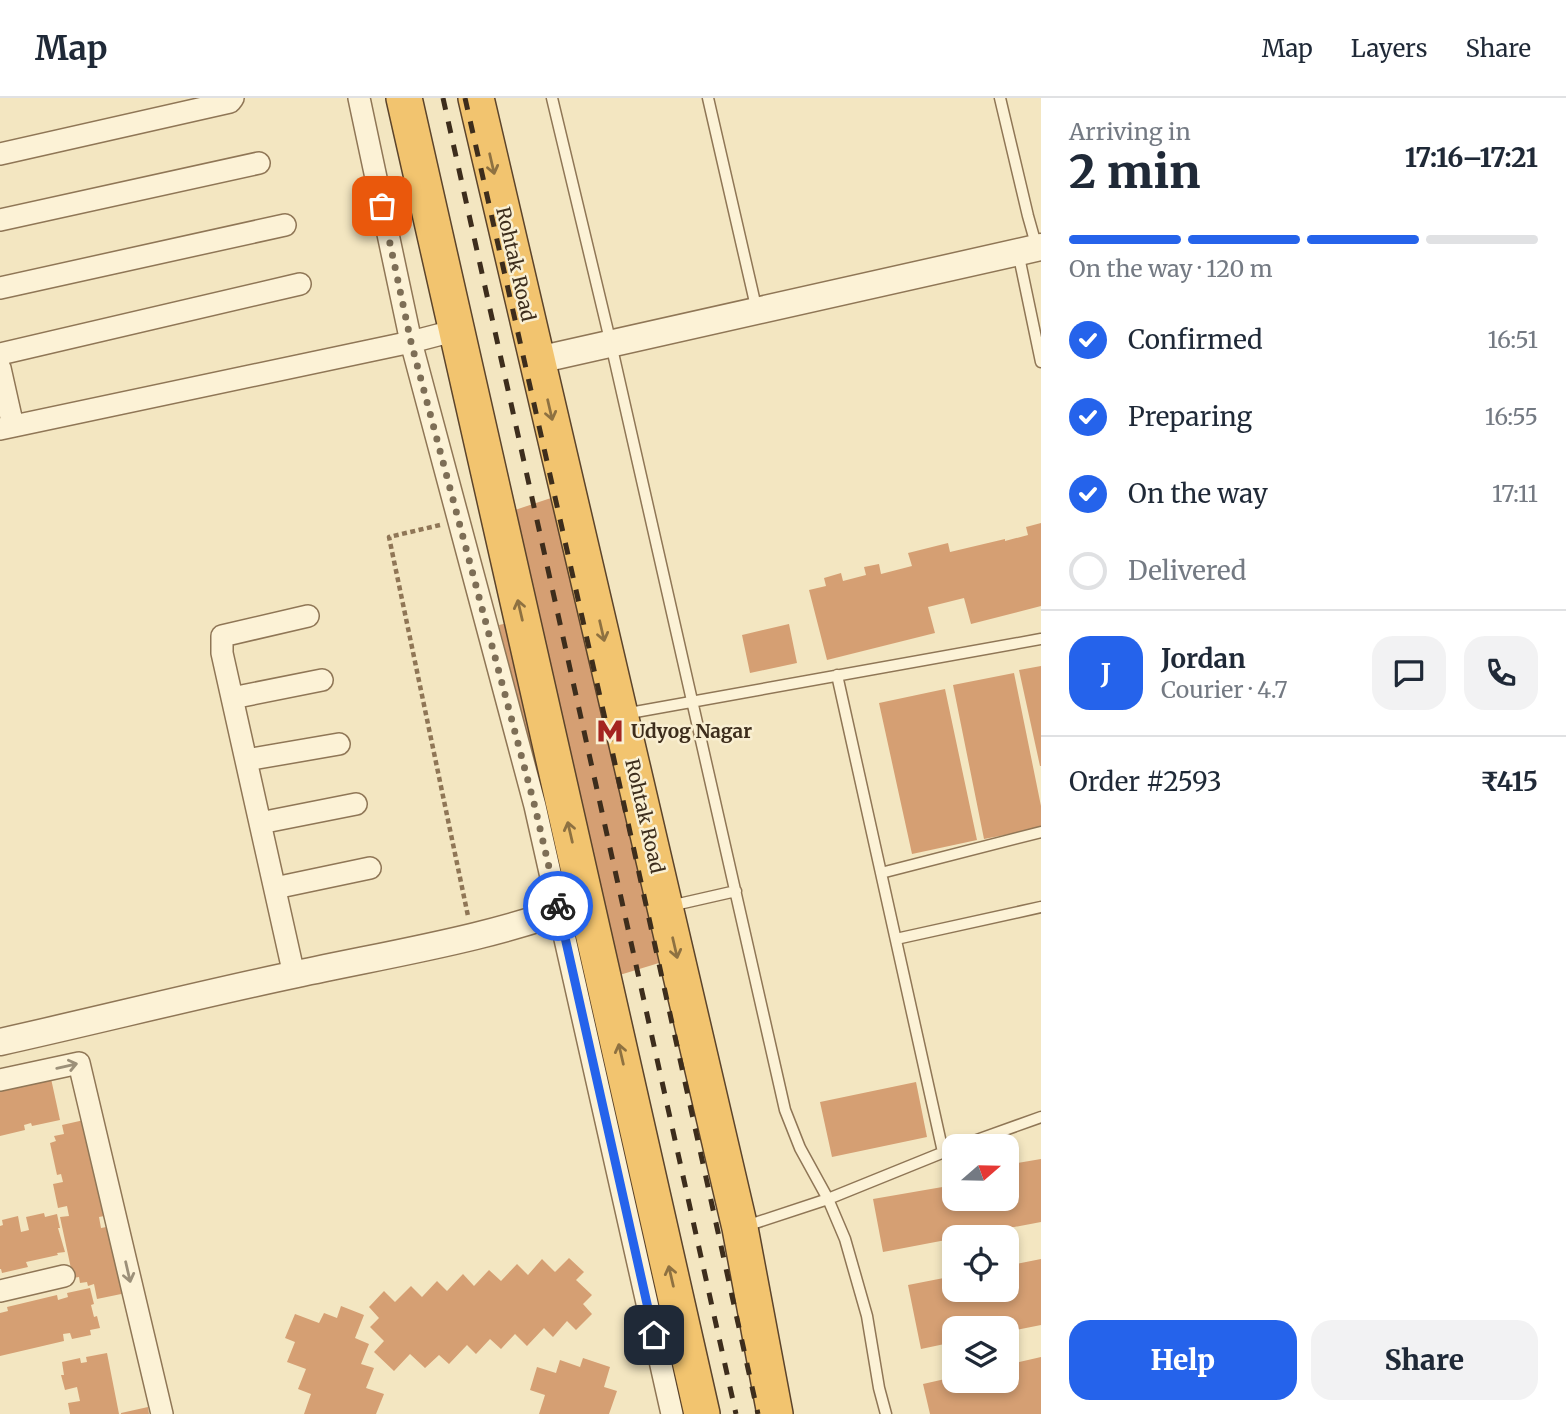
<!DOCTYPE html>
<meta charset="utf-8">
<style>
body{margin:0;font-family:Merriweather,serif;background:#f2f2f3;color:#1f2937;height:100vh;display:flex;flex-direction:column;font-size:26px;white-space:nowrap}
*{box-sizing:border-box;margin:0}
p{font-size:23px;color:#747a83}
.icon{flex:none;width:38px;height:38px;fill:none;stroke:currentColor;stroke-width:2;stroke-linecap:round;stroke-linejoin:round}
.map{position:relative;flex:1;overflow:hidden}
.panel{display:flex;flex-direction:column;background:#fff;width:525px}
.panel>*{flex:none}
.needle{width:46px;rotate:70deg}
.tools{position:absolute;left:942px;top:1036px;display:grid;gap:14px}
.tools a{display:grid;place-items:center;width:77px;height:77px;border-radius:14px;background:#fff;box-shadow:0 4px 10px #0003;font-size:35px}
.pin{position:absolute;display:grid;place-items:center;width:60px;height:60px;color:#fff;margin:-30px;border-radius:14px;box-shadow:0 4px 10px #0006}
.courier{position:absolute;display:grid;place-items:center;width:70px;height:70px;margin:-35px;border:5px solid #2563eb;border-radius:50%;background:#fff;color:#222;box-shadow:0 2px 9px #0007}
.overview em{font-style:normal;font-weight:800}
.overview div{display:flex;flex-direction:column-reverse}
.overview{display:flex;align-items:center;justify-content:space-between;height:119px;padding:0 28px}
h1{font-size:46px;font-weight:800;line-height:52px}
.bar{display:grid;grid-template-columns:repeat(4,1fr);gap:10px 7px;align-content:center;height:84px;padding:0 28px}
.bar i{height:9px;border-radius:5px;background:#e0e1e3}
.bar .active{background:#2563eb}
.bar p{grid-column:span 4}
.line{display:flex;align-items:center;gap:18px;padding:0 28px;border-top:2px solid #e0e1e3}
.line div{flex:1}
.round{display:grid;place-items:center;flex:none;width:74px;height:74px;border-radius:21px;background:#f2f2f3}
ol{padding:0 28px;list-style:none}
li{display:flex;align-items:center;gap:21px;height:77px}
li p{margin-inline-start:auto}
li .icon{padding:7px;border-radius:50%;background:#2563eb;color:#fff;stroke-width:4}
li:last-child{color:#747a83}
li i{width:38px;height:38px;border:4px solid #e0e1e3;border-radius:50%}
.action{display:flex;gap:14px;margin-top:auto;padding:14px 28px}
.action a{flex:1;height:80px;border-radius:21px;background:#2563eb;color:#fff;font-size:28px;font-weight:800;line-height:80px;text-align:center}
.action a+a{background:#f2f2f3;color:#1f2937}
header{display:flex;align-items:center;gap:42px;box-sizing:border-box;height:98px;padding:0 35px;background:#fff;border-bottom:2px solid #e0e1e3}
header strong{font-size:33px}
nav{display:flex;gap:38px;margin-inline-start:auto;font-size:24px}
main{display:flex;flex:1;min-height:0}
.map>svg:first-child{display:block}
.building{fill:#d59f73}
.lines{fill:none;stroke-linecap:round;stroke-linejoin:round}
.service-casing{stroke:#8f7656;stroke-width:13}
.minor-casing{stroke:#8f7656;stroke-width:24}
.tertiary-casing{stroke:#8f7656;stroke-width:29}
.trunk-casing{stroke:#5c442b;stroke-width:38}
.path{stroke:#8f7656;stroke-width:4.5;stroke-dasharray:5 3.5;stroke-linecap:butt}
.service{stroke:#fcf2d6;stroke-width:10}
.minor{stroke:#fcf2d6;stroke-width:21}
.tertiary{stroke:#fcf2d6;stroke-width:26}
.trunk{stroke:#f2c46f;stroke-width:35}
.rail{stroke:#3d2d1c;stroke-width:5;stroke-dasharray:12 12;stroke-linecap:butt}
.oneway{stroke:#8e7141}
.oneway2{stroke:#9c9079}
.done{stroke:#7d6e56;stroke-width:7;stroke-dasharray:0 12.6}
.route{stroke:#2563eb;stroke-width:9}
.labels{text-anchor:middle;stroke-width:5;stroke-linejoin:round;paint-order:stroke}
.street-label{font-size:19px;fill:#3d2d1c;stroke:#f9efd2}
.poi-label{font-size:19px;font-weight:bold;fill:#3d2d1c;stroke:#f9efd2;text-anchor:start}
</style>
<header>
<strong>Map</strong>
<nav><a>Map</a><a>Layers</a><a>Share</a></nav>
</header>
<main>
<div class="map">
<svg width="1041" height="1316" viewBox="0 0 1041 1316">
<rect width="100%" height="100%" fill="#f3e6c1"/>
<!-- building -->
<path class="building" d="M554,399l113,360 -30,7 22,99 -46,14 -22,-100 -28,8 -64,-260 34,-8 -21,-106z
M1041,425v83l-70,18 -7,-26 -36,9 7,26 -108,27 -18,-70 17,-4 -2,-8 17,-5 2,8 23,-6 -2,-8 15,-3 2,10 31,-8 -4,-13 40,-10 2,9 55,-13v2l23,-6 -2,-8z
M789,526l8,39 -47,10 -8,-38z
M1041,568v100h-1l-21,-96z
M1014,575l27,133v22l-57,11 -31,-154z
M945,591l32,151 -65,14 -33,-151z
M50,976l10,46 -28,6 -1,-3 -7,2 1,5 -25,6v-51l13,-3 2,6 13,-3z
M916,984l11,55 -95,20 -12,-55z
M84,1022l26,95 -11,2 2,11 11,-2 14,67 -29,6 -3,-15 -6,2 -1,-4 -7,1 -1,-6 -6,1 -13,-61 9,-1 -2,-10 -9,2 -5,-24 10,-2 -2,-8 -4,1 -7,-32 6,-2 -2,-5 10,-2 -2,-9z
M1041,1061v63l-158,30 -10,-53 81,-14v14h52v-34z
M44,1115l1,4 12,-3 3,14h-2l7,24 -8,1 1,2 -32,7 2,5 -26,6 -1,-4h-1v-43l3,-1 -1,-5 16,-4 3,16 8,-2 -3,-13z
M569,1160l15,14 -8,8 16,15 -9,9 9,10 -16,16 -9,-9 -14,16 -9,-9 -17,18 -12,-12 -14,15 -11,-10 -14,15 -9,-9 -18,19 -10,-9 -14,13 -15,-14 -16,17 -20,-19 10,-11 -14,-14 9,-9 -10,-11 15,-16 11,11 16,-16 11,11 15,-16 10,10 16,-17 11,12 15,-16 12,11 16,-17 11,11 14,-16 13,13z
M1041,1161v66l-35,7v-4h-52v14l-33,7 -13,-64 46,-9v14h52v-24z
M90,1190l4,16 -3,1 3,12 3,-1 3,12 -10,2 1,5 -19,4 -2,-6 -7,1 1,7 -64,15v-43l8,-2 -1,-4 50,-12 1,5 10,-3 -1,-4z
M341,1208l23,9 -9,23 14,6 -8,20 13,4 -8,20 18,6 -8,20h-72l7,-20 -13,-5 8,-20 -19,-7 8,-20 -10,-4 10,-24 24,9 5,-10 13,5z
M107,1255l12,61h-49l-2,-11 12,-2 -3,-14 -12,3 -4,-15h3l-2,-13 18,-4 1,5 6,-1 -1,-5z
M1041,1259v57h-111l-7,-30 31,-7v4h52v-16z
M583,1260l27,9 -6,20 13,4 -8,23h-70l6,-19 -15,-5 7,-23 19,6 4,-13 20,7z
M148,1309l1,7h-28v-1z"/>
<g class="lines">
<!-- service casing -->
<g class="service-casing">
<path id="service" d="M552,0l59,246 174,766 15,38 28,51 17,40 22,77 12,72 7,26
M708,0l49,213
M1000,0l28,118 9,32
M1018,154l23,110
M837,577l106,477
M624,616l417,-75
M881,775l160,-41
M670,808l66,-15
M896,841l145,-32
M960,1048l81,-29
M746,1128l82,-27 126,-51"/>
</g>
<!-- minor casing -->
<g class="minor-casing">
<path id="minor" d="M359,0l52,244 124,464 137,608
M0,56l230,-52 3,-4
M0,122l259,-57
M0,190l285,-63
M0,256l300,-70
M0,270l13,58
M0,331l411,-87 46,-12
M232,600l90,-18
M246,662l93,-16
M260,725l96,-19
M275,790l95,-20
M294,877l-72,-322v-17l86,-20
M0,982l79,-17 83,351
M0,1193l64,-15"/>
</g>
<!-- tertiary casing -->
<g class="tertiary-casing">
<path id="tertiary" d="M538,262l503,-113
M0,944c99,-22 197,-47 297,-68 97,-21 196,-36 289,-72"/>
</g>
<!-- trunk casing -->
<g class="trunk-casing">
<path id="trunk" d="M404,0l298,1316
M476,0l264,1130 35,186"/>
</g>
<!-- path -->
<path class="path" d="M440,427l-51,12 79,379"/>
<!-- service -->
<use href="#service" class="service"/>
<!-- minor -->
<use href="#minor" class="minor"/>
<!-- tertiary -->
<use href="#tertiary" class="tertiary"/>
<!-- trunk -->
<use href="#trunk" class="trunk"/>
<!-- rail -->
<path class="rail" d="M443,0l293,1316
M465,0l143,634 150,682"/>
</g>
<!-- one-way arrows -->
<defs><path id="oneway-shaft" d="M-6 0H5M1.5-3L5.5 0L1.5 3" fill="none" stroke-width="1.6" stroke-linecap="round" stroke-linejoin="round" transform="scale(1.75)"/></defs>
<g class="oneway">
<use href="#oneway-shaft" transform="translate(492 66) rotate(77)"/>
<use href="#oneway-shaft" transform="translate(550 312) rotate(77)"/>
<use href="#oneway-shaft" transform="translate(520 512) rotate(-103)"/>
<use href="#oneway-shaft" transform="translate(602 533) rotate(77)"/>
<use href="#oneway-shaft" transform="translate(570 734) rotate(-103)"/>
<use href="#oneway-shaft" transform="translate(675 850) rotate(77)"/>
<use href="#oneway-shaft" transform="translate(621 956) rotate(-103)"/>
<use href="#oneway-shaft" transform="translate(671 1178) rotate(-103)"/>
</g>
<g class="oneway2">
<use href="#oneway-shaft" transform="translate(67 968) rotate(-13)"/>
<use href="#oneway-shaft" transform="translate(128 1174) rotate(77)"/>
</g>
<g class="lines">
<!-- done -->
<path class="done" d="M382,108l29,136 124,465 23,99"/>
<!-- route -->
<path class="route" d="M558,808l96,429"/>
</g>
<!-- icons -->
<defs>
<g id="metro-bare" transform="scale(2.1)"><path d="M-5.5 5V-5H-3L0 0L3-5H5.5V5H3V-.5L0 4L-3-.5V5Z" fill="#a42420" stroke="#f9efd2" stroke-width="2.5" paint-order="stroke"/></g>
</defs>
<g fill-rule="evenodd">
<use href="#metro-bare" x="610" y="633"/>
</g>
<g class="labels">
<!-- street labels -->
<g class="street-label">
<text transform="translate(516 166) rotate(77)" y="7">Rohtak Road</text>
<text transform="translate(645 718) rotate(77)" y="7">Rohtak Road</text>
</g>
<!-- poi labels -->
<g class="poi-label">
<text x="631" y="640">Udyog Nagar</text>
</g>
</g>
</svg>
<div class="tools">
<a><svg class="needle" viewBox="-14 -14 28 28"><path d="M0-13l5 13h-10z" fill="#e53935"/><path d="M0 13l5-13h-10z" fill="#747a83"/></svg></a>
<a><svg class="icon" aria-label="locate" viewBox="0 0 24 24"><circle cx="12" cy="12" r="6"/><path d="M12 2v4M12 18v4M2 12h4M18 12h4"/></svg></a>
<a><svg class="icon" aria-label="layers" viewBox="0 0 24 24"><path d="M12 4l9 5-9 5-9-5zM3 14l9 5 9-5"/></svg></a>
</div>
<div class="pin" style="left:382px;top:108px;background:#ea580c"><svg class="icon" aria-label="bag" viewBox="0 0 24 24"><path d="M5 8h14l-1 12H6zM9 8a3 3 0 0 1 6 0"/></svg></div>
<div class="pin" style="left:654px;top:1237px;background:#1f2937"><svg class="icon" aria-label="home" viewBox="0 0 24 24"><path d="M3 11l9-7 9 7M6 9v11h12V9"/></svg></div>
<div class="courier" style="left:558px;top:808px"><svg class="icon" aria-label="bike" viewBox="0 0 24 24"><circle cx="6" cy="16" r="4"/><circle cx="18" cy="16" r="4"/><path d="M6 16l4-8h5l3 8M10 8l3 8H6M13 5h3"/></svg></div>
</div>
<section class="panel">
<div class="overview"><div><h1>2 min</h1><p>Arriving in</p></div><em>17:16–17:21</em></div>
<div class="bar"><i class="active"></i><i class="active"></i><i class="active"></i><i></i><p>On the way · 120 m</p></div>
<ol>
<li><svg class="icon" aria-label="check" viewBox="0 0 24 24"><path d="M5 12l5 5 9-10"/></svg>Confirmed<p>16:51</p></li>
<li><svg class="icon" aria-label="check" viewBox="0 0 24 24"><path d="M5 12l5 5 9-10"/></svg>Preparing<p>16:55</p></li>
<li><svg class="icon" aria-label="check" viewBox="0 0 24 24"><path d="M5 12l5 5 9-10"/></svg>On the way<p>17:11</p></li>
<li><i></i>Delivered</li>
</ol>
<div class="line" style="height:126px"><b class="round" style="background:#2563eb;color:#fff">J</b><div><b>Jordan</b><p>Courier · 4.7</p></div><a class="round"><svg class="icon" aria-label="chat" viewBox="0 0 24 24"><path d="M4 5h16v11H9l-5 4z"/></svg></a><a class="round"><svg class="icon" aria-label="phone" viewBox="0 0 24 24"><path d="M5 4h4l2 5-3 2q2 4 5 5l2-3 5 2v4C11 20 4 13 5 4z"/></svg></a></div>
<div class="line" style="height:91px"><div>Order #2593</div><b>₹415</b></div>
<div class="action"><a>Help</a><a>Share</a></div>
</section>
</main>
